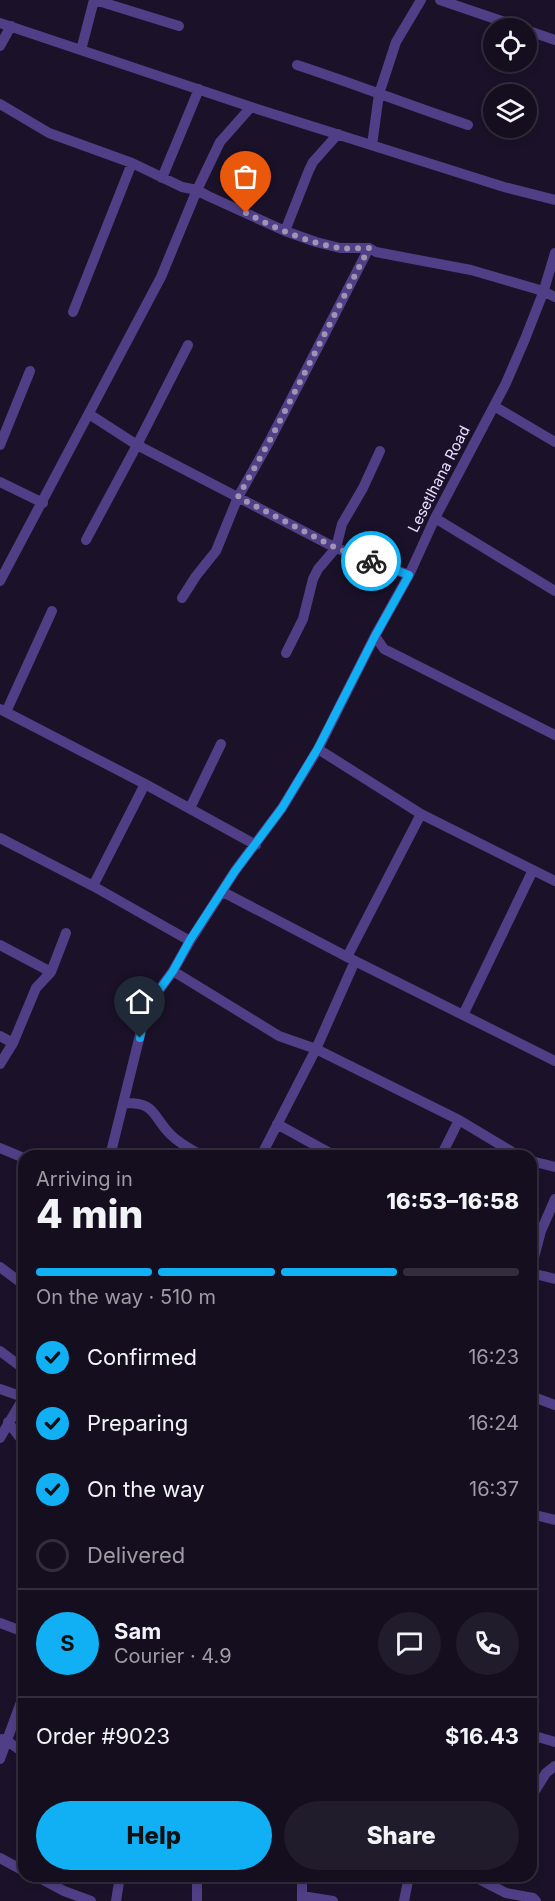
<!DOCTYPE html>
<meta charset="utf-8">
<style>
body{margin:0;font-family:Inter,sans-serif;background:#211c2c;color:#f1f3f6;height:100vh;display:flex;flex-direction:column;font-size:22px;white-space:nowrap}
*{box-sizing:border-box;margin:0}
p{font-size:20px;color:#9d9ca4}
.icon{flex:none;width:33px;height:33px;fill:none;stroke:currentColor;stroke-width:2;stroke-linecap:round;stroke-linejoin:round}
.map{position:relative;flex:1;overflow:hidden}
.side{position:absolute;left:18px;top:1150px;width:519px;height:732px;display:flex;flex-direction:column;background:#140e1f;border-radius:18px;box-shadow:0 3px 9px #0003,0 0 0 2px #332e3d}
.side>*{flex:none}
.controls{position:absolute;left:483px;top:18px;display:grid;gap:12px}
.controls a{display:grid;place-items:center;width:54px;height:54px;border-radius:50%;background:#140e1f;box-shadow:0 3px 9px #0003,0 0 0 2px #332e3d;font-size:30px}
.pin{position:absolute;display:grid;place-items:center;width:51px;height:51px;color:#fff;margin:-62px -26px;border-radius:50% 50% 50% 0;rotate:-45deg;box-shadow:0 0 6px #0007}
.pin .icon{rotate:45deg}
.courier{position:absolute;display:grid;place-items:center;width:60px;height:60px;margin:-30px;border:4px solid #11b0f4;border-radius:50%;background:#fff;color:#222;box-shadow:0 2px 8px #0007}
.head em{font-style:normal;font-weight:800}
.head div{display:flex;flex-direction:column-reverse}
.head{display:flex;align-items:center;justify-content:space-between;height:102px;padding:0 18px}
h1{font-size:39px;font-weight:800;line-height:45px}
.bar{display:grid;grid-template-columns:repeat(4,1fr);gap:9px 6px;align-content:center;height:72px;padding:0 18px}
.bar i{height:8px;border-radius:4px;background:#332e3d}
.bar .current{background:#11b0f4}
.bar p{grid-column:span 4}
.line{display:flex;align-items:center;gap:15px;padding:0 18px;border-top:2px solid #332e3d}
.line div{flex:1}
.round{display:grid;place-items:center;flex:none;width:63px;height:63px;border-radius:32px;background:#211c2c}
ol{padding:0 18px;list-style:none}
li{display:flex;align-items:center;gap:18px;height:66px}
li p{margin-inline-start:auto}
li .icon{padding:6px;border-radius:50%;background:#11b0f4;color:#111;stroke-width:4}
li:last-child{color:#9d9ca4}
li i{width:33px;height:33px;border:3px solid #332e3d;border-radius:50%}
.button{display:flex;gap:12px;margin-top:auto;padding:12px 18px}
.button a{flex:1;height:69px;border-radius:36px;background:#11b0f4;color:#111;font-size:24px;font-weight:800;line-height:69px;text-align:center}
.button a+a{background:#211c2c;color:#f1f3f6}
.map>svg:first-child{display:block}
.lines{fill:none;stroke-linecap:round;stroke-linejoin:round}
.minor{stroke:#503f86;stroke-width:10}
.done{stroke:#9f95b3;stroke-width:6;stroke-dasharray:0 10.8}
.route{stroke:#11b0f4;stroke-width:8}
.labels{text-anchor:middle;stroke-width:5;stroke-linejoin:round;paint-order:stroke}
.street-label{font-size:15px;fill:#e6dcfd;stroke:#1b1229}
</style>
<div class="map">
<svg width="555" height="1901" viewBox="0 0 555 1901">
<rect width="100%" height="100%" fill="#1b1229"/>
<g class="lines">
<!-- minor -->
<path class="minor" d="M95,0l84,26
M440,0l82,28
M0,23l251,84 253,80 51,13
M526,30l29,10
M0,46l11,-20
M81,50l13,-50
M297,65c58,19 114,41 171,60
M0,104l49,29 83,30 50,24 15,3 11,6 77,35 31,11 24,6h29l7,4 95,18 72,21 12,6
M372,145l7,-51 17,-52 25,-42
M162,178l37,-89
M285,231l24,-61 4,-8 25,-28
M73,312l59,-149
M494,406l61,36
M89,414l48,31 199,103 73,27
M0,445l30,-74
M0,482l43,21
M435,518l120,73
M86,540l51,-95 51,-100
M0,581l161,-304 36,-87 23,-48 31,-35
M182,598l14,-22 20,-25 22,-54 31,-55 100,-194
M375,636l9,13 171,86
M286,653l17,-34 10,-40 5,-10 18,-21 6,-24 21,-36 17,-37
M0,709l145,75 111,61
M6,712l46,-101
M318,749l103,65 134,67
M190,808l31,-64
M0,838l93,48 97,55
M93,886l52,-102
M223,892l132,69 200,100
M0,945l51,27
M347,957l74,-143
M173,971l106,65 37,13 143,71 60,36
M463,1015l70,-145
M0,1036l13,7
M0,1064l13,-21 23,-55 15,-16 15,-39
M123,1103c34,-1 28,12 48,32 9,9 21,15 32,21
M277,1124l58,32
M0,1148l24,10
M110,1156l33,-133 14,-30 16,-22 17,-30 45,-70 47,-63 36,-59 57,-113 34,-61 26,-57 71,-135 19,-44 18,-46 12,-40
M261,1156l55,-107 39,-88
M441,1156l18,-36
M531,1161l24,6
M0,1267l24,18
M531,1269l10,-38 14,-32
M531,1273l24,6
M0,1351l24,18
M0,1389l23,8
M531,1396l24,9
M8,1422l16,21
M0,1438l24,-41
M531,1514l24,6
M0,1623l24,9
M531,1735l24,7
M2,1739l4,1 18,13
M0,1759l24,-65
M531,1797l15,-24 9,-7
M0,1858l24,13
M36,1876l28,15 27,10
M473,1876l33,17 27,5 3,3
M302,1896v-20
M116,1901l4,-25
M197,1901v-25
M302,1901v-5l31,5
M404,1901l5,-25"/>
</g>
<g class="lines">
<!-- done -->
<path class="done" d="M246,213c29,15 61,30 94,35 9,1 19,0 29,0l-100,194 -31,55 98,51 35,13"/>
<!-- route -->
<path class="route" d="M140,1038l3,-15 14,-30 16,-22 17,-31 45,-69 47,-63 36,-60 57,-112 34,-61 -38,-14"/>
</g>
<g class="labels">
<!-- street labels -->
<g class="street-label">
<text transform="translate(439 479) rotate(-63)" y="5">Lesetlhana Road</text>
</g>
</g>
</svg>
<div class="controls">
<a><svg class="icon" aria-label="locate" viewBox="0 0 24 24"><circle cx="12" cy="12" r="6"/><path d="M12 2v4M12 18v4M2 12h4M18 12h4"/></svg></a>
<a><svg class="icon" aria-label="layers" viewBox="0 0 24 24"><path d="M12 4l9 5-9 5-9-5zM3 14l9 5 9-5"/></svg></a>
</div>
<div class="pin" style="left:246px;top:213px;background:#ea580c"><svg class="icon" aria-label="bag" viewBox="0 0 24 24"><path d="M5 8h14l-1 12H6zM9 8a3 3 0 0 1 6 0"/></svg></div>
<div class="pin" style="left:140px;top:1038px;background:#1f2937"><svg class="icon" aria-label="home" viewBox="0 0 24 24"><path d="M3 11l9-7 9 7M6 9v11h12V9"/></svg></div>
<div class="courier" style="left:371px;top:561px"><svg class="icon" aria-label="bike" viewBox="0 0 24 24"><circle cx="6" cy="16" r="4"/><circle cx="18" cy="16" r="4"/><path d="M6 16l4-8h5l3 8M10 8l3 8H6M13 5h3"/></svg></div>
<section class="side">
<div class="head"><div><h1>4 min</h1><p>Arriving in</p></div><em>16:53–16:58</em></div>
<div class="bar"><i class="current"></i><i class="current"></i><i class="current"></i><i></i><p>On the way · 510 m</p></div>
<ol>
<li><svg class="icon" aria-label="check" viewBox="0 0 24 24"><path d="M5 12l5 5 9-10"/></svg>Confirmed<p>16:23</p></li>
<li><svg class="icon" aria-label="check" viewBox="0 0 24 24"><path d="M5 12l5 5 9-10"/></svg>Preparing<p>16:24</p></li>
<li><svg class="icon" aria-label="check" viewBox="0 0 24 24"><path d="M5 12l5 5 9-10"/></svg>On the way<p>16:37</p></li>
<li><i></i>Delivered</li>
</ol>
<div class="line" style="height:108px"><b class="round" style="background:#11b0f4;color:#111">S</b><div><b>Sam</b><p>Courier · 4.9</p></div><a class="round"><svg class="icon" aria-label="chat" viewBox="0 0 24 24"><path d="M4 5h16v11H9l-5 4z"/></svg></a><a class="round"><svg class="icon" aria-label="phone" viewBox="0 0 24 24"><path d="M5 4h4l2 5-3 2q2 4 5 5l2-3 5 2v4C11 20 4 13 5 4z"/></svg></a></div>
<div class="line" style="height:78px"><div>Order #9023</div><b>$16.43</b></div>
<div class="button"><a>Help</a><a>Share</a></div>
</section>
</div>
